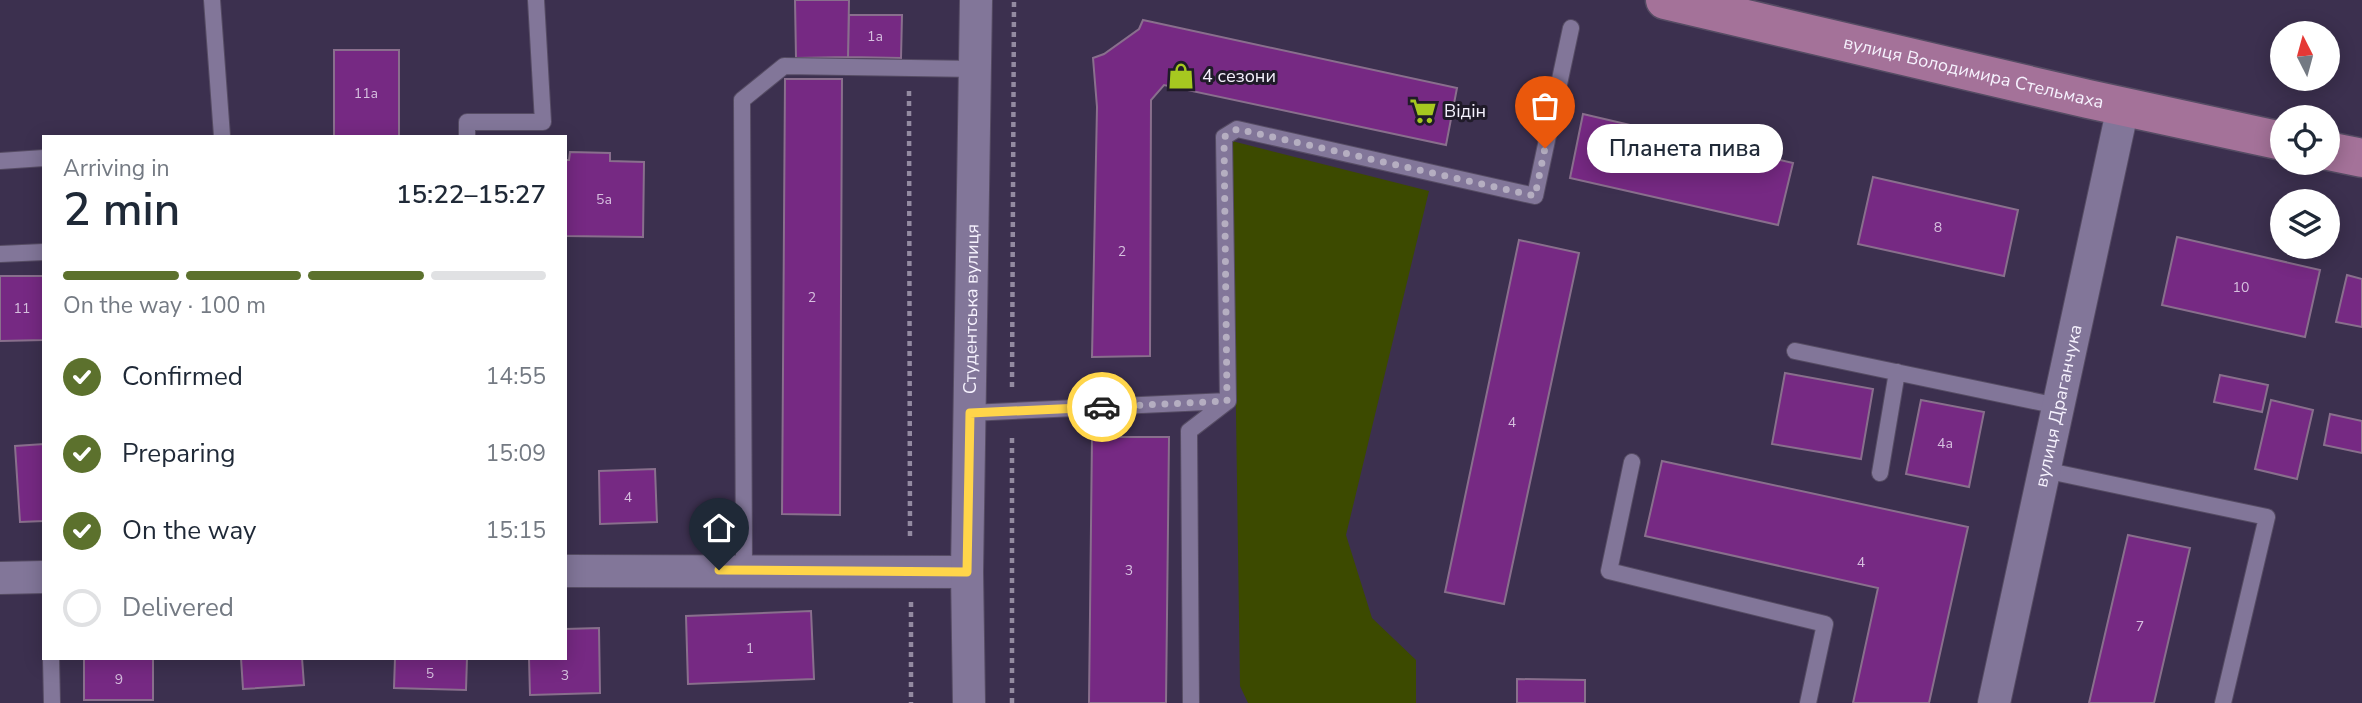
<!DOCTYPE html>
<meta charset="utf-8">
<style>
body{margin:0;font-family:"Nunito Sans",sans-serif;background:#f2f2f3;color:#1f2937;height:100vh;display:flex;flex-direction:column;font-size:26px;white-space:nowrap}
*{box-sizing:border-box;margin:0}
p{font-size:23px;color:#747a83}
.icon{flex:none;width:38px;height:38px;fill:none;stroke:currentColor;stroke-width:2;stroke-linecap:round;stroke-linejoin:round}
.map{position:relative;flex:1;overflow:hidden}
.drawer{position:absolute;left:42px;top:135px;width:525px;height:525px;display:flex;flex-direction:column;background:#fff;border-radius:0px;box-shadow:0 4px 18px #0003}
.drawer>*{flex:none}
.needle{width:46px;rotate:354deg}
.buttons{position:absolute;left:2270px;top:21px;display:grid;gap:14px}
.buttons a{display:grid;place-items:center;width:70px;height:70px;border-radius:50%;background:#fff;box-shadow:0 4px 18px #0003;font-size:35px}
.pin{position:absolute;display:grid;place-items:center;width:60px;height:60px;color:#fff;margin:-72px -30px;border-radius:50% 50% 50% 0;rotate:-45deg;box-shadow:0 0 7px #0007}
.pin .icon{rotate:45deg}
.courier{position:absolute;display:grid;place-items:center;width:70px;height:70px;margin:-35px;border:5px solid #ffd54a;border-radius:50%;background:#fff;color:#222;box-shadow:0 2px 9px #0007}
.bubble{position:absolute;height:49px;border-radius:24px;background:#fff;box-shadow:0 4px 18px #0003;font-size:23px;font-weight:600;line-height:49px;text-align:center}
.head em{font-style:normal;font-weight:600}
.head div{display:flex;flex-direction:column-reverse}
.head{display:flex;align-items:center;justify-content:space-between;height:119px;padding:0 21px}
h1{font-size:46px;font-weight:600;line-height:52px}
.bar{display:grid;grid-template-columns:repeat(4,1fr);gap:10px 7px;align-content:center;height:84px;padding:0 21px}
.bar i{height:9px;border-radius:5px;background:#e0e1e3}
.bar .current{background:#5c712d}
.bar p{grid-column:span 4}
ol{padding:0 21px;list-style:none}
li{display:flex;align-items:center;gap:21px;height:77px}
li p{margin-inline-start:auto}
li .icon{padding:7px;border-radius:50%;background:#5c712d;color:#fff;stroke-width:4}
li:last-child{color:#747a83}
li i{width:38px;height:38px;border:4px solid #e0e1e3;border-radius:50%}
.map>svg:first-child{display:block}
.green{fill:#3c4a00}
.building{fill:#762983;stroke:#896f8d;stroke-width:2}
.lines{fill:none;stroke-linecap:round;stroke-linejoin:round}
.lane-casing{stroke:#564c64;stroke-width:18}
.street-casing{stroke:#564c64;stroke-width:34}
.secondary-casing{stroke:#564c64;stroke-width:41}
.path{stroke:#938aa1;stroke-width:4.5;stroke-dasharray:5 5;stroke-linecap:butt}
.lane{stroke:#827699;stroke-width:16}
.street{stroke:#827699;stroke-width:32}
.secondary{stroke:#a47299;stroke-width:38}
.done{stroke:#b5aec1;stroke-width:7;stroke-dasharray:0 12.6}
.route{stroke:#ffd54a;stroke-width:9}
.labels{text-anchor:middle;stroke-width:6;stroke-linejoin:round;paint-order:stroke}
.number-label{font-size:14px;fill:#d6c0df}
.street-label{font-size:18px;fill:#f6f2fe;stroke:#201b29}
.poi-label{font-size:18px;fill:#f6f2fe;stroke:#201b29;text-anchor:start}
</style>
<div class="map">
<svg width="2362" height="703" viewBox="0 0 2362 703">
<rect width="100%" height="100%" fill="#3c304f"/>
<!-- green -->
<path class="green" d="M1232,141l197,50 -83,344 26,83 44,42v43h-168l-8,-17z"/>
<!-- building -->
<path class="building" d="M795,0h54l-1,57 -52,1z
M849,15h53l-1,43 -53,-1z
M1143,20l314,68 -11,57 -282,-60 -13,15 -1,256 -58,1 5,-250 -4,-49 11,-4 35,-25z
M334,50h65v86h-65z
M785,79h57l-2,436 -58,-1z
M1583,114l210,49 -15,62 -208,-47z
M570,152l40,1v8l34,1 -1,75 -78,-1v-76h4z
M1873,177l145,33 -14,66 -146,-32z
M2177,237l143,33 -15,67 -143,-32z
M1519,240l60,13 -75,351 -59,-12z
M2347,275l15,4v48l-26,-5z
M0,276h44v64l-44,1z
M1785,373l88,16 -12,70 -89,-15z
M2220,375l48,10 -6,27 -48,-10z
M1921,400l63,12 -15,75 -63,-13z
M2271,400l42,10 -16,69 -42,-10z
M2330,414l32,7v32l-38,-8z
M1092,437h77l-3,266h-77z
M44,444v77l-24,1 -5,-76z
M1662,461l306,66 -39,176h-76l25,-115 -233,-52z
M655,469l2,53 -57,2 -1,-53z
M2128,535l62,13 -36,155h-65z
M811,611l3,68 -126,5 -2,-68z
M599,628l1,65 -70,2 -1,-37h36v-29z
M84,658h69v42h-69z
M241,658h61l2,27 -61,4z
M395,658h72l-1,32 -72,-2z
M1517,679l68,1v23h-68z"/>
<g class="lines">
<!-- lane casing -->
<g class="lane-casing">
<path id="lane" d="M212,0l10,136
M467,136v-14h76l-7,-122
M0,161l44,-3
M0,254l44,-2
M1795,351l263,55
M970,413l258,-12
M1632,462l-23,109 216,53 -17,79
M2044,470l223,47 -44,186
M1880,473l17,-101
M744,570l-2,-470 42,-34 191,3
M51,658l1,45
M1191,703l-2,-272 39,-30 -4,-264 13,-8 298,67 36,-168"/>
</g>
<!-- street casing -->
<g class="street-casing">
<g id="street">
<path d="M565,571l402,1"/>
<path d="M0,578l44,-1"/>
<path id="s1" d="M969,703l-2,-131 9,-572"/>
<path id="s2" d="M1994,703l129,-596"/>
</g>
</g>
<!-- secondary casing -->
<g class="secondary-casing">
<g id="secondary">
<path id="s3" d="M1665,0l423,99 194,42"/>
<path d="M2328,151l34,7"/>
</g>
</g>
<!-- path -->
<path class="path" d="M909,91l1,450
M1012,387l2,-387
M911,602v101
M1012,703v-269"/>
<!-- lane -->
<use href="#lane" class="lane"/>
<!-- street -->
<use href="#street" class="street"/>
<!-- secondary -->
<use href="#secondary" class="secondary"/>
</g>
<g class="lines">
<!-- done -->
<path class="done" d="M1102,407l125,-6 -3,-264 13,-8 298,67 10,-48"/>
<!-- route -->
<path class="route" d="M719,570l248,2 3,-159 132,-6"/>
</g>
<!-- icons -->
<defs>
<g id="shop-bare" transform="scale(2.1)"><path d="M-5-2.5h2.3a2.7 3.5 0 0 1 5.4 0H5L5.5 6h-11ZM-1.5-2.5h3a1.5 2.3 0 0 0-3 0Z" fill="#a6c820" stroke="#201b29" stroke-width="2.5" paint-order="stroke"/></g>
<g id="supermarket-bare" transform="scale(2.1)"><path d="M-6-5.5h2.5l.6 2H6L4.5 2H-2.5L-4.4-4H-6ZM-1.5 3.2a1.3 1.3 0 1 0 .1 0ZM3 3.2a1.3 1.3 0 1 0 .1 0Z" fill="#a6c820" stroke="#201b29" stroke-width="2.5" paint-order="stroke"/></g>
</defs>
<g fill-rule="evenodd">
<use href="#shop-bare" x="1181" y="76"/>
<use href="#supermarket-bare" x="1423" y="111"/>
</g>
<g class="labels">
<!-- number labels -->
<g class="number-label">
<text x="875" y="41">1а</text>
<text x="366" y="98">11а</text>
<text x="604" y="204">5а</text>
<text x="1938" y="232">8</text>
<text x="1122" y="256">2</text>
<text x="2241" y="292">10</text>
<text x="812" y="302">2</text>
<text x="22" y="313">11</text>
<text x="1512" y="427">4</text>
<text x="1945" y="448">4а</text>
<text x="628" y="502">4</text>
<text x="1861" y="567">4</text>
<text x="1129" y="575">3</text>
<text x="2140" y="631">7</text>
<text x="750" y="653">1</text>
<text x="430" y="678">5</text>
<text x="565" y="680">3</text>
<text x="119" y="684">9</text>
</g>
<!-- street labels -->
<g class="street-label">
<text dy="6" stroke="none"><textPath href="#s3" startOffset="317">вулиця Володимира Стельмаха</textPath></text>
<text dy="6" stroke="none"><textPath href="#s1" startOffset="394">Студентська вулиця</textPath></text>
<text dy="6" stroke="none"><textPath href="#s2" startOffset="304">вулиця Драганчука</textPath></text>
</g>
<!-- poi labels -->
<g class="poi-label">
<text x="1202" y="82">4 сезони</text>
<text x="1444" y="117">Відін</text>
</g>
</g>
</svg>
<div class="buttons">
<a><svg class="needle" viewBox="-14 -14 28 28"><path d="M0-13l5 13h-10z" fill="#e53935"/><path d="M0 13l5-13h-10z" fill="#747a83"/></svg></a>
<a><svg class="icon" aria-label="locate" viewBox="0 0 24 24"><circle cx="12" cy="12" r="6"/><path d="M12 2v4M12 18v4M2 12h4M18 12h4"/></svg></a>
<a><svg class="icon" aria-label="layers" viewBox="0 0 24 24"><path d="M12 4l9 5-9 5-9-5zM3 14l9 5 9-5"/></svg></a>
</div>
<div class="pin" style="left:1545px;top:148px;background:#ea580c"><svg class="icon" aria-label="bag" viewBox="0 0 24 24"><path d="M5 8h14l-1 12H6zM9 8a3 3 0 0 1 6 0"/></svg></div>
<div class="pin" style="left:719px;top:570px;background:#1f2937"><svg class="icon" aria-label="home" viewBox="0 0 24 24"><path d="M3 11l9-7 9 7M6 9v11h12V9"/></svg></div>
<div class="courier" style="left:1102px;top:407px"><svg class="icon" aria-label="car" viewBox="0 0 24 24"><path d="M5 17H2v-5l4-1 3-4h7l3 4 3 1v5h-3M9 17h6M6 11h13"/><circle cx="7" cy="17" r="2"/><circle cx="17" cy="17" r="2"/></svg></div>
<div class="bubble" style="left:1587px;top:124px;width:196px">Планета пива</div>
<section class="drawer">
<div class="head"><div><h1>2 min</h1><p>Arriving in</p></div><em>15:22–15:27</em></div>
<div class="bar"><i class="current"></i><i class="current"></i><i class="current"></i><i></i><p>On the way · 100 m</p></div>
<ol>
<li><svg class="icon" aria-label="check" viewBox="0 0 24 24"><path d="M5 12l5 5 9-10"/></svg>Confirmed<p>14:55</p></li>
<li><svg class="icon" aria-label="check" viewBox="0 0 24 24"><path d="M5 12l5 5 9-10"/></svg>Preparing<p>15:09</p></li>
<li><svg class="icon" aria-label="check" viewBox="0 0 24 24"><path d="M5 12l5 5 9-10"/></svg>On the way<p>15:15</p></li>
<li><i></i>Delivered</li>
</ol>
</section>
</div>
